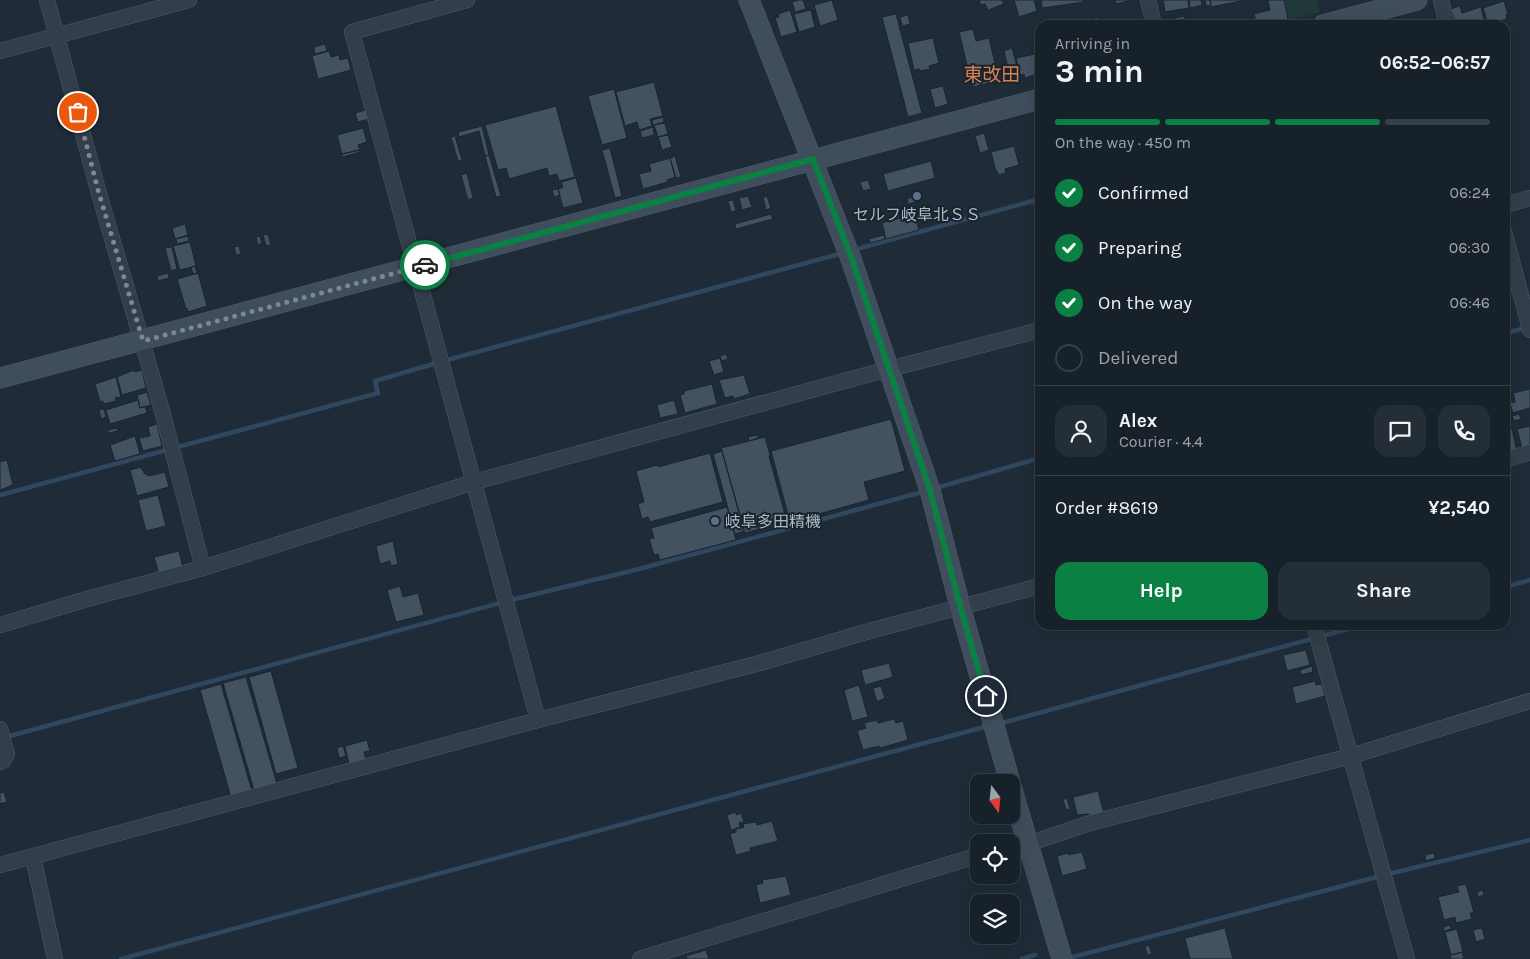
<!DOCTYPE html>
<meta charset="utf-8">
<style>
body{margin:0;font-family:Karla,"Noto Sans JP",sans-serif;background:#242e36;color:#f1f3f6;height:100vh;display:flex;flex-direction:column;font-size:19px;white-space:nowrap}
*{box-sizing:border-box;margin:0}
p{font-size:16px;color:#9ea3a8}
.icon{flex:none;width:28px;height:28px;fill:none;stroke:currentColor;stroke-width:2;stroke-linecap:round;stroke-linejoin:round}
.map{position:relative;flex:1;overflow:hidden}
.drawer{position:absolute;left:1035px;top:20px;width:475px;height:610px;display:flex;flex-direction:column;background:#17212a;border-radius:15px;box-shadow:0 5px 20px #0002,0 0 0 1px #363e47}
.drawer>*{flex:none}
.needle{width:32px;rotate:165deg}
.fabs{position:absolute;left:970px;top:774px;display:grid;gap:10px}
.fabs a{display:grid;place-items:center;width:50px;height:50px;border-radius:10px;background:#17212a;box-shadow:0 5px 20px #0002,0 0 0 1px #363e47;font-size:25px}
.pin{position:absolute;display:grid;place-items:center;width:42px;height:42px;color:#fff;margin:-21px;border:2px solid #fff;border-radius:50%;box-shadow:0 1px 5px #0007}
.courier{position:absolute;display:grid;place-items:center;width:50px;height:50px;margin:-25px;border:4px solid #0b8043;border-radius:50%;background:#fff;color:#222;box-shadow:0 1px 6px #0007}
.summary em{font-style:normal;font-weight:700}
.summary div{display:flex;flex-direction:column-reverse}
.summary{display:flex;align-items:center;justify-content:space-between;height:85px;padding:0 20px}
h1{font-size:32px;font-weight:700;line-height:38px}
.bar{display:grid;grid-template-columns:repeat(4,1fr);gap:8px 5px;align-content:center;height:60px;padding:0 20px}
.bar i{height:6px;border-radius:4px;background:#363e47}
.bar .current{background:#0b8043}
.bar p{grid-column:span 4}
.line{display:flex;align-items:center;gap:12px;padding:0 20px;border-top:1px solid #363e47}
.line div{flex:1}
.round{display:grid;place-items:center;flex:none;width:52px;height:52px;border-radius:15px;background:#242e36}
ol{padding:0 20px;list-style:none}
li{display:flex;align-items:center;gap:15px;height:55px}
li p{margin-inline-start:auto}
li .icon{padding:5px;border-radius:50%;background:#0b8043;color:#fff;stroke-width:4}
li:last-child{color:#9ea3a8}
li i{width:28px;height:28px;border:2px solid #363e47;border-radius:50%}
.cta{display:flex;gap:10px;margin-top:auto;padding:10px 20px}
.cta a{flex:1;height:58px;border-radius:15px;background:#0b8043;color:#fff;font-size:20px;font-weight:700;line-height:58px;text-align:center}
.cta a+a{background:#242e36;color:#f1f3f6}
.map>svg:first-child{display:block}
.green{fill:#21393a}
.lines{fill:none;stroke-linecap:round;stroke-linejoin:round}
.stream{stroke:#2f485f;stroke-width:4.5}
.building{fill:#425261;stroke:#1a252f}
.street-casing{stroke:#505c67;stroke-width:16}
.secondary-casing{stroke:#505c67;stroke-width:21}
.street{stroke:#323e49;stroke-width:15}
.secondary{stroke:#404d5c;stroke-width:20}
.done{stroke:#7b8894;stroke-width:5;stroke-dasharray:0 9}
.route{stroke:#0b8043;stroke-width:6}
.service-dot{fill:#5c6f8a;stroke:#18232d;stroke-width:2}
.labels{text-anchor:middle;stroke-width:4;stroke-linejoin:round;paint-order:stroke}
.poi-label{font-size:16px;fill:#adb9c6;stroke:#18232d}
.quarter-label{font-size:19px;fill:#d98154;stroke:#18232d}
</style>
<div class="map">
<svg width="1530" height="959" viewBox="0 0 1530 959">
<rect width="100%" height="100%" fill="#1f2c38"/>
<!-- green -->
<path class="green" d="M1283,0h34l3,12 -33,10z"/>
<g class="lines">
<!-- stream -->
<path class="stream" d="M853,250l187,-51
M1505,333l16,-4
M936,488l104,-30
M0,495l378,-102 -3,-12 72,-21 396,-107
M1505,587l25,-7
M998,724l365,-99
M6,737l505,-137 128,-31 287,-78
M1073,957l315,-83 142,-34
M121,959l867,-233
M1022,959l13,-4"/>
</g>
<!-- building -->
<path class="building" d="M799,0h4l3,9 -11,3 -3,-10z
M832,0l6,20 -18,6 -6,-21z
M979,0h23l2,4 -16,6 -3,-6 -4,1z
M1014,0h20l3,11 -18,6z
M1041,0h42l1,2 -42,6z
M1115,0h17l-16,4z
M1163,0h25l1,8 -24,4z
M1189,0h12l1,5 -12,3z
M1205,0h5l1,5 -5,1z
M1210,0h31v1l-30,6z
M1268,0h16l4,19 -23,6h-8l-3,-11 16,-4z
M1504,1l4,14h-2l1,4 -19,5 -5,-16z
M1460,6l2,7 19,-6 4,18h-29l-5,-16z
M790,10l7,22 -16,5 -6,-19 4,-1 -1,-3z
M811,10l4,17 -16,5 -5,-18z
M896,14l26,99 -14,4 -26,-100z
M908,15l2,9 -8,2 -2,-9z
M1184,16l2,9h-14l-1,-6z
M1098,17l2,8h-30z
M973,29l3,12 13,-3 9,38 -27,6 -12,-50z
M933,38l6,25 -10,3 1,3 -10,2 -1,-2 -5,1 -6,-27z
M325,44l2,7 -12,3 -1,-7z
M1012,48l5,18 -9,2 -4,-17z
M329,51l2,6 8,-2 1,5 8,-2 3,12 -33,9 -6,-23z
M1040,53v20l-15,5 -1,-4 -4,1 -4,-17z
M997,76l1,5 -25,6 -1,-5z
M654,82l9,34 -13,3 2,7 -13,4 -2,-8 -12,4 -9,-34z
M943,86l5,18 -13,4 -5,-19z
M614,89l13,49 -25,7 -14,-49z
M556,106l19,71 -16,4 -2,-7 -8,2 -2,-8 -38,11 -3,-11 -8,2 -13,-45z
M366,110l3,9 -11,3 -3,-9z
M663,117l1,5 -11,3 -1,-5z
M665,123l3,11 -10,3 -4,-12z
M482,126l7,29 -4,1 -6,-25 -20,6 -1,-5z
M653,127l1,8 -12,3 -2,-7z
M363,128l4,14 -9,3 2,5 -18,4 -5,-19z
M984,133l5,17 -9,3 -5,-17z
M668,135l4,12 -10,3 -4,-13z
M455,136l7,24 -4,1 -7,-24z
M1014,146l5,19 -14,4 1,4 -8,2 -1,-4 -1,1 -5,-20z
M610,148l12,48 -7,2 -13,-48z
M359,150l1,2 -17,5 -1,-3z
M489,155l12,41 -5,1 -11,-41z
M675,156l6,21 -5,1 -6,-20z
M670,158l5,19 -8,3 1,2 -25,7 -4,-15 12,-3 -2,-7z
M931,161l4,17 -47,13 -5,-17z
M467,173l6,25 -5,2 -7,-25z
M576,178l7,25 -20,5 -5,-19 5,-2 -2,-5z
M868,180l3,9 -8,2 -3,-9z
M558,189l2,6 -6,2 -2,-7z
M918,194l-1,8 -9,2 -1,-5z
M748,196l4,11 -10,3 -3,-12z
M767,196l4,12 -5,2 -3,-12z
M733,200l3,11 -5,1 -3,-11z
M771,214l2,5 -37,10 -1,-5z
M915,214l4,16 -33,9 -4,-16z
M185,224l3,11 -13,4 -3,-11z
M268,234l3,11 -5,1 -3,-11z
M884,235l1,4 -15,4 -1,-4z
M188,236l1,5 -12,3 -1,-5z
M260,236l2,7 -4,2 -2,-8z
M190,242l6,24 -16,4 -7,-24z
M239,246l2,8 -5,1 -2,-8z
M172,247l5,22 -6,2 -6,-23z
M195,266l2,7 -4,1 -2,-7z
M168,273l1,5 -11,3 -1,-5z
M198,273l9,33 -19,6 -1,-4 -1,1 -9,-30z
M726,354l2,5 -6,2 -2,-5z
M720,358l4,14 -10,3 -5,-14z
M134,370v2l8,-2 4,18 -24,7 -5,-18z
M744,375l6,19 -16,5 -1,-3 -8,2 -6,-18z
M116,377l5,20 -6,1 1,3 -13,3v-3l-3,1 -5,-18z
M712,384l5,20 -32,9 -5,-18 4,-1v-3z
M1530,389v19l-17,5 -3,-10 5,-1 -2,-9z
M147,392l4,13 -11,3 -3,-13z
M138,400l2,8 5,-2 2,7 -37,11 -4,-14z
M674,400l4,14 -18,4 -3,-13z
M104,409l2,8 -5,2 -2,-9z
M1519,414l2,5 -7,2 -2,-5z
M891,419l14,52 -41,11 5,18 -79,22 -19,-71z
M157,424l5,22 -19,5 -4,-13 11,-2 -2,-9z
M1530,426v20l-8,2 -5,-19z
M117,428l1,3 -10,2v-3z
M1512,429l5,22 -12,4v-24z
M757,435l1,3 -9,3 -1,-4z
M135,436l5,18 -25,7 -5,-16z
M765,437l5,18 -1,1 18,66 -42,11 -24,-85z
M722,451l22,80 -9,3 -22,-80z
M710,453l13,49 -73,20 -2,-5 -6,2 -4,-15 6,-2 -8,-31 21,-6 1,2z
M7,460l6,25 -13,5v-28z
M141,467l3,6 5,3 16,-4 4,15 -32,9 -7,-26z
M158,495l8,31 -20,5 -8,-31z
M727,507l9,33 -76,20 -2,-6 -4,1 -5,-16 5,-1 -3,-10z
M393,541l5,23 -7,2 -1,-5 -10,3 -4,-18z
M179,551l4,17 -24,6 -5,-17z
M400,586l3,11 15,-4 6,22 -28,7 -9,-32z
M1306,650l4,15 -23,6 -4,-16z
M889,663l4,14 -28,8 -4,-15z
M1312,666l1,6 -12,3 -1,-5z
M271,671l27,97 -22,6 -27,-97z
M246,677l31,107 -23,6 -31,-107z
M1315,681l1,4 6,-1 3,12 -29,8 -4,-17z
M221,684l31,107 -21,6 -31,-107z
M859,685l9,32 -16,4 -8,-31z
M881,686l4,12 -8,4 -4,-14z
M894,719l2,4 7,-2 5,19 -28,8 -1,-2 -16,4 -6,-19 9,-3 -2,-5 13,-3 1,3z
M367,740l3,11 -6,1 2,8 -17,4 -4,-18z
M343,746l3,10 -7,2 -2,-10z
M1098,791l7,26 -14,4 -2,-7 -12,1 -4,-18z
M4,792l3,10 -7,2v-11z
M1067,798l3,11 -4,1 -3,-10z
M736,812v3l5,-2 3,9 -5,1 1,4 -9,3 -4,-15z
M772,821l6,20 -28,7 1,3 -15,4 -6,-21 6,-2v-3l8,-2 -1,-3 13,-2 1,3z
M1082,852l5,17 -25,7 -5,-20 11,-3v2z
M1434,853l1,5 -9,3 -1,-6z
M786,876l5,19 -31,8 -4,-18 7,-2 -1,-3z
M1466,884l8,29h-4l2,6 -16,4 -1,-6 -11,3 -6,-23 21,-5 -2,-6z
M1483,890l1,5 -6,2 -1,-5z
M1450,925l1,4 -7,2 -1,-4z
M1225,928l8,31h-43l-5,-21z
M1482,928l3,11 -9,3 -3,-12z
M1457,929l6,23 -12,3 -6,-23z
M1149,945l3,9 -5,1 -2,-8z
M706,950l3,9h-22l-1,-3z
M1462,952l2,7h-13l-1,-4z"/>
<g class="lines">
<!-- street casing -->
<g class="street-casing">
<path id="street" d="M47,0l51,190 63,217 42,161
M467,0l-115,32 186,688
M1148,0l6,25
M1441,0l6,25
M0,51l189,-51
M1505,205l25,-7
M1505,234l25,96
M1505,460l25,-8
M0,625l87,-26 116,-31 271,-86 396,-108 170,-44
M1314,625l93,334
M0,729l7,25 -3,6 -4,2
M1011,844l16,-4
M1028,844l62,-21 261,-67 179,-55
M33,857l22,102
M0,865l538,-145 222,-57 113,-33 167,-44
M640,959l339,-104"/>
</g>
<!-- secondary casing -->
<g class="secondary-casing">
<path id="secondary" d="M749,0l102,259 79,231 30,116 50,176
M1323,25l94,-25
M0,378l1040,-279
M1011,786l51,173"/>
</g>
<!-- street -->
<use href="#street" class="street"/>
<!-- secondary -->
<use href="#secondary" class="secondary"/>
</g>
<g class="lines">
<!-- done -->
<path class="done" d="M78,112l20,78 45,151 282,-76"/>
<!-- route -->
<path class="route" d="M425,265l388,-106 39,100 78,231 30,116 26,90"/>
</g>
<!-- markers -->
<g class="service-dot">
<circle cx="917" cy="196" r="5"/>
<circle cx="715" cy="521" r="5"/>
</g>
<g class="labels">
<!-- poi labels -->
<g class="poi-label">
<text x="917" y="220">セルフ岐阜北ＳＳ</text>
<text x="725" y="527" text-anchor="start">岐阜多田精機</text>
</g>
<!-- quarter labels -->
<g class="quarter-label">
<text x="992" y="81">東改田</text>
</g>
</g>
</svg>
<div class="fabs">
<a><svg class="needle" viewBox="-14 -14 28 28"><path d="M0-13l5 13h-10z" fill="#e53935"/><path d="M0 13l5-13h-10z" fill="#9ea3a8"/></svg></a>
<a><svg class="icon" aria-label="locate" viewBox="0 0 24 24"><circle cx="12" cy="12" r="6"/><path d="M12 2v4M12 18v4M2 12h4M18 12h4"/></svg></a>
<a><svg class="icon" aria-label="layers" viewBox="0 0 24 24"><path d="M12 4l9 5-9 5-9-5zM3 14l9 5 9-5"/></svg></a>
</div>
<div class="pin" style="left:78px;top:112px;background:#ea580c"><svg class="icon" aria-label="bag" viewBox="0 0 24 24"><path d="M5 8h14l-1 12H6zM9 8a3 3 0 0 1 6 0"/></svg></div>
<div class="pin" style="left:986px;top:696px;background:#1f2937"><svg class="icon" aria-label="home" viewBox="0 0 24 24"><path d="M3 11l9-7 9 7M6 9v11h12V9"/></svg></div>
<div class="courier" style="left:425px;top:265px"><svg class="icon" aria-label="car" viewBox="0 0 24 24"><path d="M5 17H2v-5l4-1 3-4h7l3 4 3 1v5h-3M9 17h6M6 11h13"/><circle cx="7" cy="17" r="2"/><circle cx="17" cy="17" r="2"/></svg></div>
<section class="drawer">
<div class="summary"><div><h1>3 min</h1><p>Arriving in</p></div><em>06:52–06:57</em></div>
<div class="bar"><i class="current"></i><i class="current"></i><i class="current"></i><i></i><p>On the way · 450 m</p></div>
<ol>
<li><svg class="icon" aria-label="check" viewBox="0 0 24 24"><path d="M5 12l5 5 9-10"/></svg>Confirmed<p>06:24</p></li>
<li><svg class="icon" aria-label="check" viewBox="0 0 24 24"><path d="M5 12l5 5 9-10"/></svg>Preparing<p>06:30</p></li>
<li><svg class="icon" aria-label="check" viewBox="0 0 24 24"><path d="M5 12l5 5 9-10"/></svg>On the way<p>06:46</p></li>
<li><i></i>Delivered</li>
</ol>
<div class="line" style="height:90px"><a class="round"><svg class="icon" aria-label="person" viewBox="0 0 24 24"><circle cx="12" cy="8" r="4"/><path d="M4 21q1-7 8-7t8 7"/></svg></a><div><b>Alex</b><p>Courier · 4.4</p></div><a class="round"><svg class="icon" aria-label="chat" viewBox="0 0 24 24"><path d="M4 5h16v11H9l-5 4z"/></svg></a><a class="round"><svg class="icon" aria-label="phone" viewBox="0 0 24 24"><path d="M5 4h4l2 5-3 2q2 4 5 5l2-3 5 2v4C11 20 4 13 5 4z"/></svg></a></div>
<div class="line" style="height:65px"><div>Order #8619</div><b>¥2,540</b></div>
<div class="cta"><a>Help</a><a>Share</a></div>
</section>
</div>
